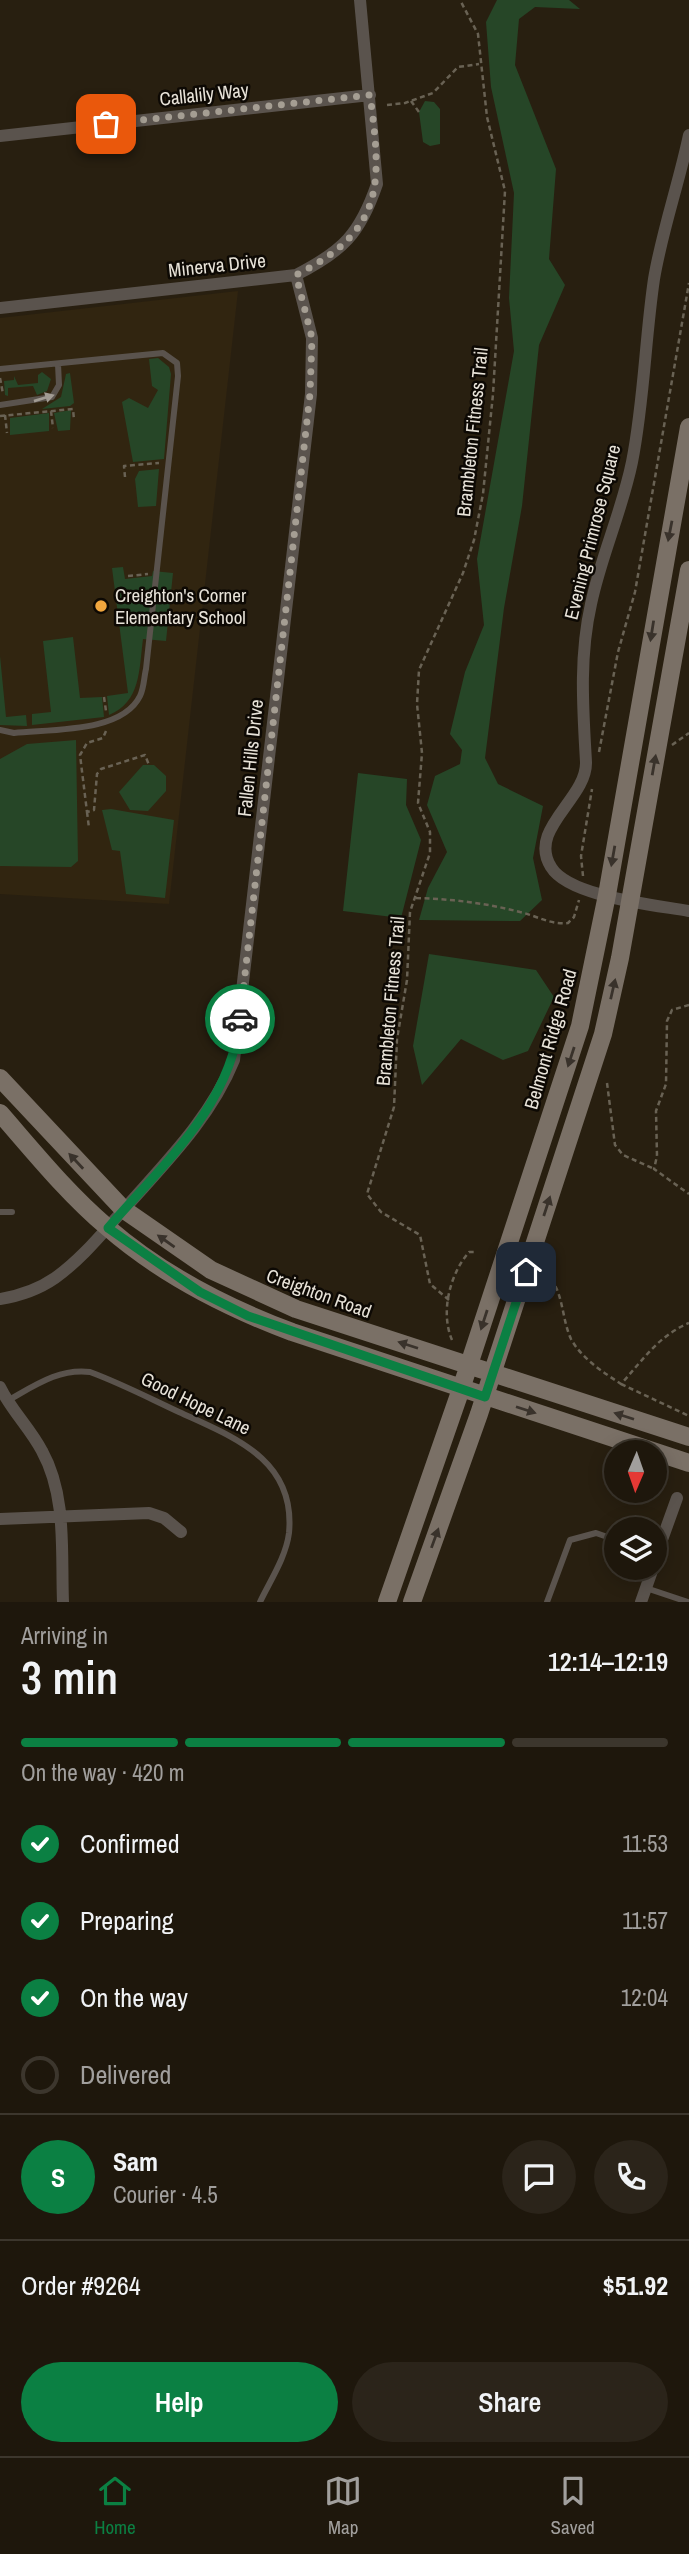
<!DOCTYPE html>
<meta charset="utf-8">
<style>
body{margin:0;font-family:"Archivo Narrow",sans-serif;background:#2b241a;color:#f1f3f6;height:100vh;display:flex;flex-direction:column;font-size:26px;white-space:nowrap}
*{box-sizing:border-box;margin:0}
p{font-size:23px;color:#a19f9d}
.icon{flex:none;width:38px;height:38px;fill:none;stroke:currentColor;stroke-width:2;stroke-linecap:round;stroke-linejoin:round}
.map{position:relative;height:1602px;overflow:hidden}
.panel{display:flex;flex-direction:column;background:#1e170c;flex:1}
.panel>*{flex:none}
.needle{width:46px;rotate:182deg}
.tools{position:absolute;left:604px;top:1440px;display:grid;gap:14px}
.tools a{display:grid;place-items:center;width:63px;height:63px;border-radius:50%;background:#1e170c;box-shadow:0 4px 18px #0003,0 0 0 2px #3c362d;font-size:35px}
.pin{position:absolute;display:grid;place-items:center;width:60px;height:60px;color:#fff;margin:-30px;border-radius:14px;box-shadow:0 4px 10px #0006}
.courier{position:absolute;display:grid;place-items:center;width:70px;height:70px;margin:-35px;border:5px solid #0b8043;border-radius:50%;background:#fff;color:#222;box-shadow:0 2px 9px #0007}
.headline em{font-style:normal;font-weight:600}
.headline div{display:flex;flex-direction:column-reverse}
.headline{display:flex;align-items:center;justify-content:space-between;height:119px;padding:0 21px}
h1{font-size:46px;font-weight:600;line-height:52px}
.bar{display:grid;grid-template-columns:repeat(4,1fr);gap:10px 7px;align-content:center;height:84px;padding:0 21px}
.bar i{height:9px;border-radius:5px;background:#3c362d}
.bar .active{background:#0b8043}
.bar p{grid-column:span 4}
.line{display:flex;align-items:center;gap:18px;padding:0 21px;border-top:2px solid #3c362d}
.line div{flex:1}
.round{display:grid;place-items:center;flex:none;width:74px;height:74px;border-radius:37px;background:#2b241a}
ol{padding:0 21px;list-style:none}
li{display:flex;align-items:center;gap:21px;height:77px}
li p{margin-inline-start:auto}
li .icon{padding:7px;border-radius:50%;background:#0b8043;color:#fff;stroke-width:4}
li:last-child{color:#a19f9d}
li i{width:38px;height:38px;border:4px solid #3c362d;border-radius:50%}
.action{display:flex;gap:14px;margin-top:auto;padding:14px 21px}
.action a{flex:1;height:80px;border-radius:42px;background:#0b8043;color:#fff;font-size:28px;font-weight:600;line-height:80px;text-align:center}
.action a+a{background:#2b241a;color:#f1f3f6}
.tab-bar{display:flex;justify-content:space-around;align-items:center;height:98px;border-top:2px solid #3c362d;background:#1e170c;font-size:19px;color:#a19f9d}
.tab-bar a{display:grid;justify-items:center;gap:4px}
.tab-bar .active{color:#0b8043}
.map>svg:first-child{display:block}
.built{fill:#312510}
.green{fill:#264627}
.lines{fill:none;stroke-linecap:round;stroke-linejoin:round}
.path{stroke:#696254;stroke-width:2.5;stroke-dasharray:5 3.5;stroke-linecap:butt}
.lane{stroke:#5a534d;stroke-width:6}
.street{stroke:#5a534d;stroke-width:12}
.secondary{stroke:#7a7066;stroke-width:18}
.oneway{fill:#a19b93}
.oneway2{fill:#39322b}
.done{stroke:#a59e93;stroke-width:7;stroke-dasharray:0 12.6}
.route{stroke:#0b8043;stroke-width:9}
.poi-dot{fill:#f0a63e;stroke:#0d0904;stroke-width:2.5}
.labels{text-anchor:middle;stroke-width:5;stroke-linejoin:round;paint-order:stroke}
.street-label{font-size:19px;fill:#e8e3d9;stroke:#0d0904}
.poi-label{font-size:19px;fill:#e8e3d9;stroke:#0d0904;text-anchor:start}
</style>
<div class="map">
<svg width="689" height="1602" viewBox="0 0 689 1602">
<rect width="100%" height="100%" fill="#281f10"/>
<!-- built -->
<path class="built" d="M238,291l-69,613 -169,-10v-576z"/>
<!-- green -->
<path class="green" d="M497,0h72l11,9 -45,-2 -16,12 -4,46 41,104 -7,90 16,26 -26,60 -17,161 -18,102 -19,150 13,26 45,22 -10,52 9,42 -22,21 -101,-1 9,-32 19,-36 -20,-47 8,-29 25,-12 2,-14 -12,-16 15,-62 19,-47 -7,-66 37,-208 -5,-53 5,-105 -23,-106 -5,-65z
M425,101l9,1 6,7v35l-10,2 -7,-4 -4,-30z
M158,358l11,9 2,7 -7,85 -31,3 -11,-60 7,-4 19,10 10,-18 -6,-4 -3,-27z
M42,372l9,7 -4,12 -10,4 -4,-9 -25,2v8l-3,-1 -1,-14 10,-1v-4l4,9 20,-2v-8z
M70,373l4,30 -4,3 -28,3 19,-12 5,-23z
M71,410l-1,20 -12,1 -4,-18z
M49,413v18l-39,4v-17z
M159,469l-3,37 -18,1 -3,-28 4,-8z
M123,567l2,12 27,-3 1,-5 20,2 -7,68 -23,-2c-4,30 -2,63 -34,76l-2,-19 21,-3 -16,-125z
M73,637l7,61 22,-1 2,20 -72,8v-11l19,-2 -8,-71z
M0,656l6,61 20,-2 1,11 -27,-1z
M76,740l2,121 -7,6 -71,-1v-107l27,-15z
M143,765h11l12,11v15l-18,20 -18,-1 -11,-18z
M358,773l49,6 -1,26 15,35 -20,78 -58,-7z
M111,809l63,11 -9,78 -39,-4 -6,-43 -8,-1 -10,-40z
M429,954l107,16 18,27 -26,54 -25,9 -42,-21 -39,46 -9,-39z"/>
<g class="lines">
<!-- path -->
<path class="path" d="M411,101l8,11
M387,105l18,-2 28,-10 25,-26 21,-3
M0,378l3,16
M51,411l2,17
M5,415l2,18
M0,416l73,-7 1,11
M125,477l-1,-11 35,-3
M128,576l20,-2
M104,697l2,14
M106,731l-3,7 -16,5 -7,12 7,57 7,-2 3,-36 4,-5 44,-14 4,10
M672,745l17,-12
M599,752l19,-100 17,-60 54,-309
M87,812l2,16
M583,876l-2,-20 11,-67
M416,898c35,1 70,5 104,14 17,4 31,13 48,11l6,-6 5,-17
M689,1005l-17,5 -5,11 -1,63 -10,27 1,45 -3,13 35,25
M607,1083l8,62 8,10 29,13
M545,1273c19,15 16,45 26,66 11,20 32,33 50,45 22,-24 37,-48 68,-61
M449,1300l-19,-16 -10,-49 -39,-23 -14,-18 27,-87 3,-68 10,-59 3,-68 20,-59v-21l-12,-29 4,-50 -5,-49 2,-34 44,-97 11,-33 9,-46 10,-100 12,-203 -18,-74 -9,-83 -18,-34
M452,1340c-12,-28 -2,-66 17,-88h7
M621,1384l68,32"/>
<!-- lane -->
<path class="lane" d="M0,369l163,-16 14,10 1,13 -32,293c-2,8 -2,19 -6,27 -18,37 -89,33 -126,37l-14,-3
M0,405l52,-8 7,-12 -1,-21
M0,1212h12
M7,1401c27,-15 52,-33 83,-29 30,11 59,26 89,40 54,25 117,47 110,121 -3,24 -19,48 -29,69
M646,1588l42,14
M547,1602l23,-62 26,-7 20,7"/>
<!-- street -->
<path class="street" d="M689,135c-10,48 -27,96 -35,144 -9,61 -10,123 -22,183 -10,49 -31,94 -41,142 -12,53 -8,105 -5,158 1,37 -59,67 -35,105 18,30 105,38 138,44
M0,136l370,-41
M0,308l296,-33c47,-24 64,-41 81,-91l-17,-184
M0,1299c19,-3 39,-10 55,-21 28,-20 49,-47 72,-72 40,-45 84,-89 107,-146l77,-666 1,-56 -16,-63
M0,1387c11,23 30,41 42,64 25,45 19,101 21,151
M0,1519l149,-6 15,5 17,14
M654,1562l23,-64
M641,1602l12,-34"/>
<!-- secondary -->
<path class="secondary" d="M0,1078l123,131 88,61 85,39 393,128
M0,1113c34,39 67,80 107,114 54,47 118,80 185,105l397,131
M387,1602l74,-213 119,-363 27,-131 82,-468
M412,1602l67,-188 124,-380 17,-76 69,-388"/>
</g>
<!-- one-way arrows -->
<defs><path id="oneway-solid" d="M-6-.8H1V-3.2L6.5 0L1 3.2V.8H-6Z" transform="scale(1.75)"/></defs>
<use class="oneway" href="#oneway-solid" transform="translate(44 398) rotate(-17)"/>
<g class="oneway2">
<use href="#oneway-solid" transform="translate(670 531) rotate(101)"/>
<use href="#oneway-solid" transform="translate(652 631) rotate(99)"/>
<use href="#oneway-solid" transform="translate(654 765) rotate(-80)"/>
<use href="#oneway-solid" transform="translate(613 856) rotate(100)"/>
<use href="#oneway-solid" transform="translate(613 989) rotate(-77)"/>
<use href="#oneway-solid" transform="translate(571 1057) rotate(108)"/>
<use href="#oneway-solid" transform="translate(76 1161) rotate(-133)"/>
<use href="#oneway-solid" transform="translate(547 1206) rotate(-72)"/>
<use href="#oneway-solid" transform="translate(166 1241) rotate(-145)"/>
<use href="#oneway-solid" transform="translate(484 1320) rotate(108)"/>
<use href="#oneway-solid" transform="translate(408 1345) rotate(-162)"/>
<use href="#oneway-solid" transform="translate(526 1410) rotate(18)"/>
<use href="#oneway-solid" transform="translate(624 1416) rotate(-162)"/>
<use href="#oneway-solid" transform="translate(435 1538) rotate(-70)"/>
</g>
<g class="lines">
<!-- done -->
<path class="done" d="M106,124l264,-29c12,90 15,135 -74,180l16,63 -2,56 -70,625"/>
<!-- route -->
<path class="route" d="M240,1019c-9,87 -78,146 -132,209l92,64 48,24 237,81 41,-125"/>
</g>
<!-- markers -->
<circle class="poi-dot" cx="101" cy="606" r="7"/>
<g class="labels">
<!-- street labels -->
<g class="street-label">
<text transform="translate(204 94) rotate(-6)" y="7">Callalily Way</text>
<text transform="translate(217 265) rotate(-6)" y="7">Minerva Drive</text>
<text transform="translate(472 432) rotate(-84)" y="7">Brambleton Fitness Trail</text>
<text transform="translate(592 532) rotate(-76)" y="7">Evening Primrose Square</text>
<text transform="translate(250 758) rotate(-84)" y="7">Fallen Hills Drive</text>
<text transform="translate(390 1001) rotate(-85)" y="7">Brambleton Fitness Trail</text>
<text transform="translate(550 1039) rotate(-74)" y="7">Belmont Ridge Road</text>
<text transform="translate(319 1293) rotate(20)" y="7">Creighton Road</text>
<text transform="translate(196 1403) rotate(26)" y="7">Good Hope Lane</text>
</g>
<!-- poi labels -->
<g class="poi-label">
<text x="115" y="602">Creighton's Corner<tspan x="115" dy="22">Elementary School</tspan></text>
</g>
</g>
</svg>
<div class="tools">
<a><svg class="needle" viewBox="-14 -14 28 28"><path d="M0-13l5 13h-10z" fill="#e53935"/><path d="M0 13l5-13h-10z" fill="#a19f9d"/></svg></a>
<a><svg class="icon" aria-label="layers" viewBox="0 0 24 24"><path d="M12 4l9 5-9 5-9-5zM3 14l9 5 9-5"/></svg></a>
</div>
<div class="pin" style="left:106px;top:124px;background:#ea580c"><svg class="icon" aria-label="bag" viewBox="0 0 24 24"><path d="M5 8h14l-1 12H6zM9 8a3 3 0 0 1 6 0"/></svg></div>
<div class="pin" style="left:526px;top:1272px;background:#1f2937"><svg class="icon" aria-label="home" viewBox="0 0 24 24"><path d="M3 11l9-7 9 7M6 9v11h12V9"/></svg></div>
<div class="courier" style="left:240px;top:1019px"><svg class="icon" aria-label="car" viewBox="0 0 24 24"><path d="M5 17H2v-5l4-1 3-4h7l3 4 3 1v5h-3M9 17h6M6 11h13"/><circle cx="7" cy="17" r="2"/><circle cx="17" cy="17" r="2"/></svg></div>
</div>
<section class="panel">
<div class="headline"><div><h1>3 min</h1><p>Arriving in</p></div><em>12:14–12:19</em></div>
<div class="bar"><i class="active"></i><i class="active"></i><i class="active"></i><i></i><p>On the way · 420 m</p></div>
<ol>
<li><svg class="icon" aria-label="check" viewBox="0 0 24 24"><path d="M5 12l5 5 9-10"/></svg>Confirmed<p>11:53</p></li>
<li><svg class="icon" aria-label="check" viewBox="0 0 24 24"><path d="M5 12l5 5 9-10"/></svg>Preparing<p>11:57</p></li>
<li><svg class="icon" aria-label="check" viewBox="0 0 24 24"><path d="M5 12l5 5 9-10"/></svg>On the way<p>12:04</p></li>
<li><i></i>Delivered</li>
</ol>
<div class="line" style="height:126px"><b class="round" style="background:#0b8043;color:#fff">S</b><div><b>Sam</b><p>Courier · 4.5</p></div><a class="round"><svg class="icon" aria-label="chat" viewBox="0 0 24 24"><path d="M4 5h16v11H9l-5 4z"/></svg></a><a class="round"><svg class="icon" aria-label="phone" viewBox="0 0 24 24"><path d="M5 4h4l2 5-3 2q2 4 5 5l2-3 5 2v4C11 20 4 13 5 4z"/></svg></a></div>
<div class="line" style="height:91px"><div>Order #9264</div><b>$51.92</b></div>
<div class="action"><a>Help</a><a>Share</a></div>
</section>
<nav class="tab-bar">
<a class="active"><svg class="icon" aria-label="home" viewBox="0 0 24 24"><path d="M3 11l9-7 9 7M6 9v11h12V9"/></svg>Home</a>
<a><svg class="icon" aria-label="map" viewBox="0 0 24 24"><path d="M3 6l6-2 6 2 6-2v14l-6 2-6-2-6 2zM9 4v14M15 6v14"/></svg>Map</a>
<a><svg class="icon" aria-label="saved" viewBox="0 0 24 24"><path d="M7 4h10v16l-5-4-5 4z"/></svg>Saved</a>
</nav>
